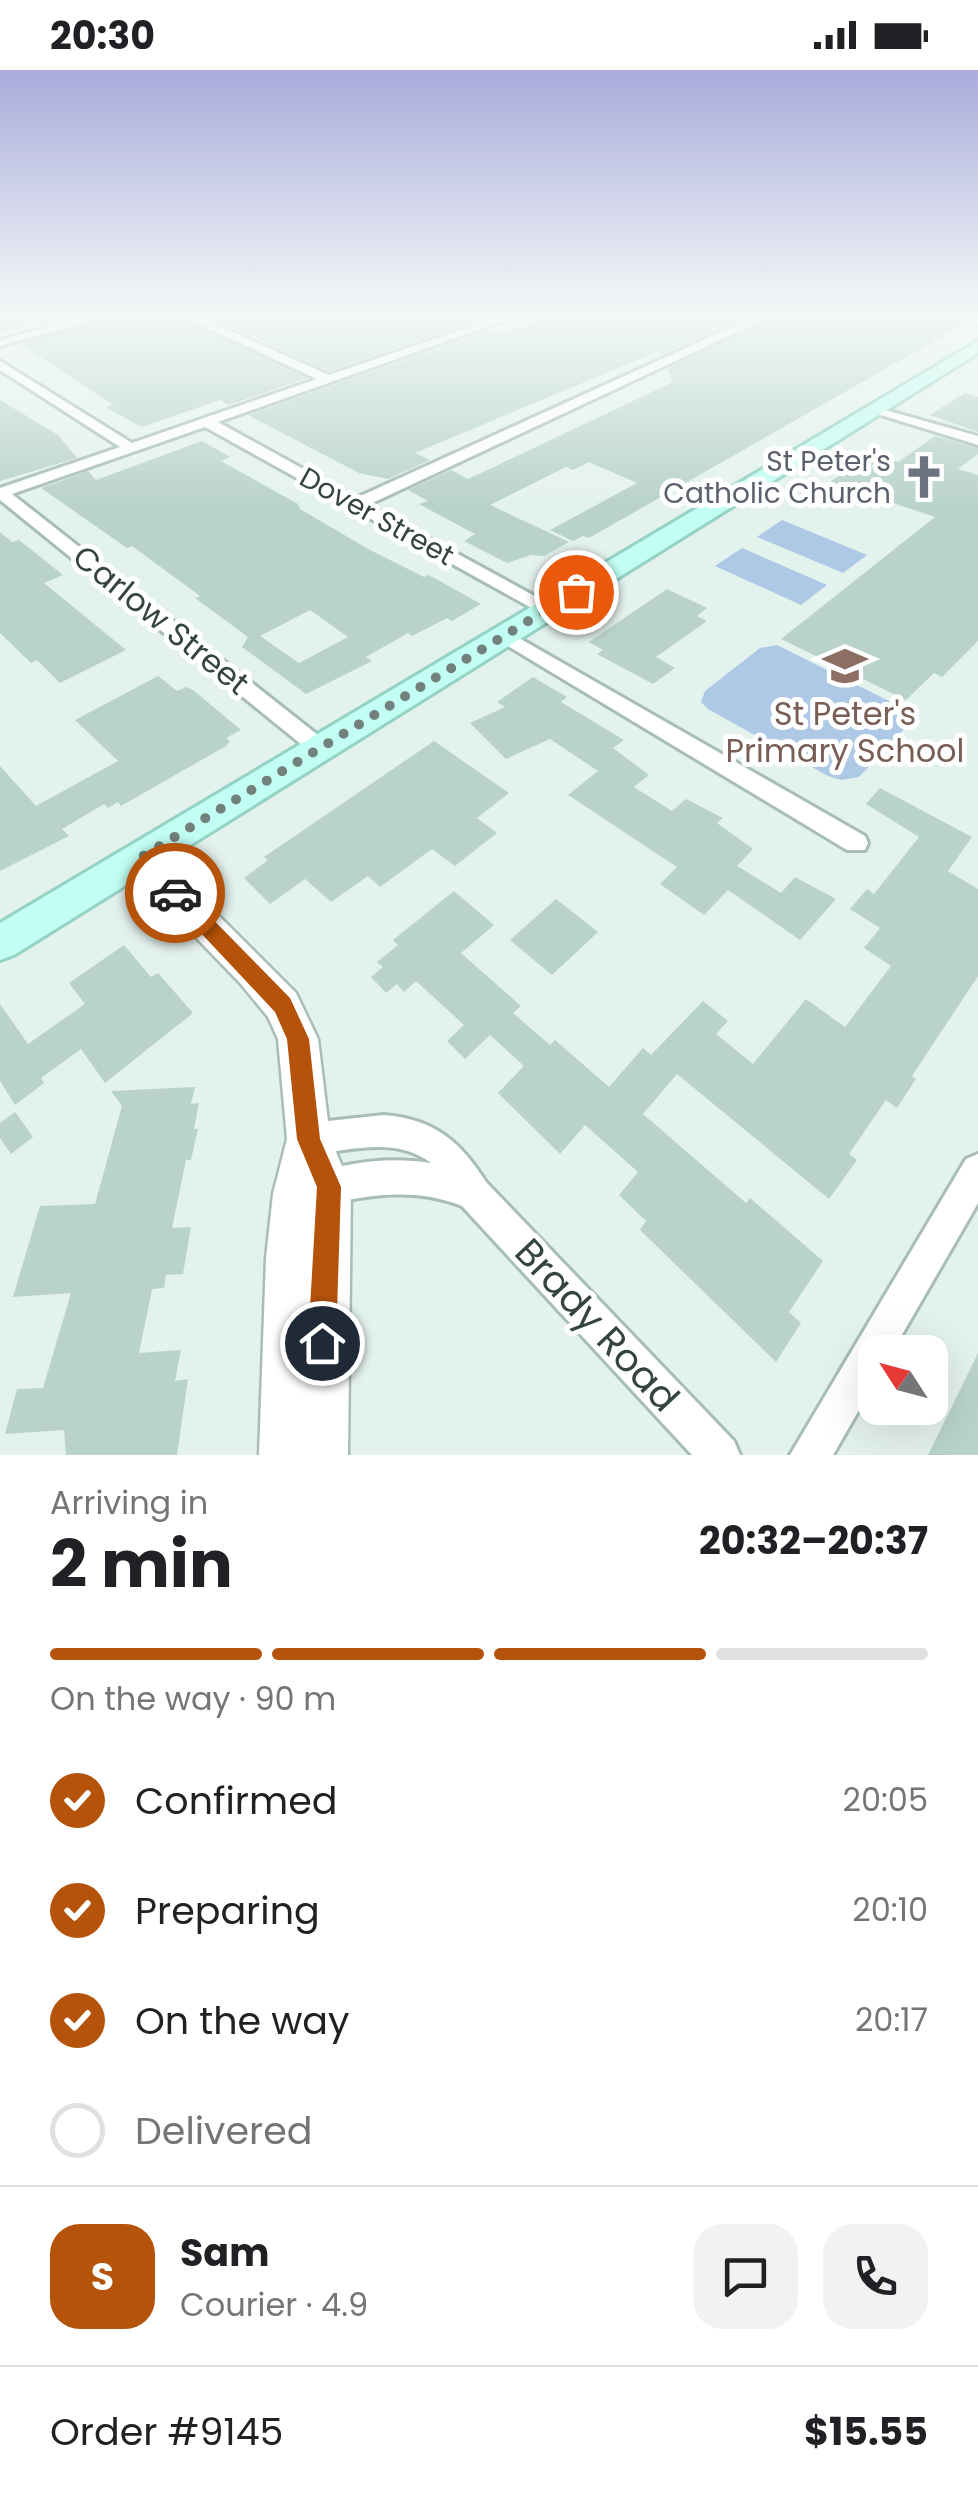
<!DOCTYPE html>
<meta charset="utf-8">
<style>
body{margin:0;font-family:Poppins,sans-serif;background:#f2f2f2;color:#202124;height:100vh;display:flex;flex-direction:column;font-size:38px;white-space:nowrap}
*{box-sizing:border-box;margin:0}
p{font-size:32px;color:#757577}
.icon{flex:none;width:55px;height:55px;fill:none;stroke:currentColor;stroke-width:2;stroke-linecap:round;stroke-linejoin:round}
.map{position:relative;height:1385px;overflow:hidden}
.details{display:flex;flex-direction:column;background:#fff;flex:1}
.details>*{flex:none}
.needle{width:65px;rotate:306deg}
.controls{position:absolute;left:858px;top:1265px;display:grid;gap:20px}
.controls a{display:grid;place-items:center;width:90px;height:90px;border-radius:20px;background:#fff;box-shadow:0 10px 40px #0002;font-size:50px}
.pin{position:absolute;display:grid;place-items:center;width:85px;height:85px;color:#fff;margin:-42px;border:5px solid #fff;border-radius:50%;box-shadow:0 2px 10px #0007}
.courier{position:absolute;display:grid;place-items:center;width:100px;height:100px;margin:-50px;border:8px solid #b45309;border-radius:50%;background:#fff;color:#222;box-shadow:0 2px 12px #0007}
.summary em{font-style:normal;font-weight:700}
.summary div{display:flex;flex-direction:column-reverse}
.summary{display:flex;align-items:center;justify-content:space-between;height:170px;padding:0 50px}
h1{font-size:65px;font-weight:700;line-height:75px}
.bar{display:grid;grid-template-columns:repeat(4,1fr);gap:15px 10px;align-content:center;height:120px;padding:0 50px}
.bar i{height:12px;border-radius:8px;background:#e0e0e0}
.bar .active{background:#b45309}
.bar p{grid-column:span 4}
.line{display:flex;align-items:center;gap:25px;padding:0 50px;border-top:2px solid #e0e0e0}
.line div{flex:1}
.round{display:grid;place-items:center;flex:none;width:105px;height:105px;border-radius:30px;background:#f2f2f2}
ol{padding:0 50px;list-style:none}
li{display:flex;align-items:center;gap:30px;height:110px}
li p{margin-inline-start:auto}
li .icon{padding:10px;border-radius:50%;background:#b45309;color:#fff;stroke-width:4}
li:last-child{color:#757577}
li i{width:55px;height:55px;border:5px solid #e0e0e0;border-radius:50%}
.status{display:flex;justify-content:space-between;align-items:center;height:70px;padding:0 50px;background:#fff;direction:ltr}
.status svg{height:28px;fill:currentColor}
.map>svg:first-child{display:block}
.green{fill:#adc9e6}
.building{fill:#b9d3ca;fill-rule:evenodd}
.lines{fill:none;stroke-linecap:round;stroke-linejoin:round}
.minor-casing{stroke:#a7bdb6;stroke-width:6}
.tertiary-casing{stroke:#a7bdb6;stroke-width:5}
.secondary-casing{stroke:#94d2c4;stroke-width:6}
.minor{fill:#fff;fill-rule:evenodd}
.tertiary{fill:#fff;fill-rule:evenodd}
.secondary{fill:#c2fef3;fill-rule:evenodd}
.route{fill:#b45309}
.done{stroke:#72817c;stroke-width:10;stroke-dasharray:0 18}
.labels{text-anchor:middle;stroke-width:10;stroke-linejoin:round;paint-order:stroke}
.far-worship-label{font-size:28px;fill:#5b616d;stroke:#fff;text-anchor:end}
.far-street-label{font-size:28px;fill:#34443e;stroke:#fff}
.street-label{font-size:32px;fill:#34443e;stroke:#fff}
.education-label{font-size:32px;fill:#785e54;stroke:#fff}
.near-street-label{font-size:38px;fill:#34443e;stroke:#fff}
</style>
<div class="status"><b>20:30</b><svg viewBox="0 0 49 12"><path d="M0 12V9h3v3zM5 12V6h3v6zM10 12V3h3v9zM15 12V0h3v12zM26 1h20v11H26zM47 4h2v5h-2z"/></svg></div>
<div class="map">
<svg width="978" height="1385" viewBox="0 0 978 1385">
<rect width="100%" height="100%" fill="#e4f2ee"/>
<!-- green -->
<path class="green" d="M782,450l85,35 -24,18 -86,-36z
M742,478l85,37 -26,20 -86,-39z
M777,575l132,66 2,11 -52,55 -18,3 -13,-4 -120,-67 -7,-7 4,-11 55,-43z"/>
<!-- building -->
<path class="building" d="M32,242h57l-89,21v-13z
M128,242h41l138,66 -78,27 -9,-5 -78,27 -37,-20 9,-2 -94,-61z
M198,242h173l34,11 41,-11 27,10 -144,49z
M563,242h192l-94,43 -2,-4 -244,102 15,7 -42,19 -29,-6 -111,-58 245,-86 11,3z
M784,242h154l26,12 -375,214 -6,-2 -10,5 -23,-11 87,-47 -48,-21 -16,8 -7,-3 -76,38 79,37 -25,14 -13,-1 -24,8 -43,-22 11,-7 -56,-30 9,-3 -20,-11 43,-20 17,9 13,-6 192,-91 -6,-13z
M965,323l13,4v35l-48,-17z
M0,330l58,35 19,23 -77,23z
M935,366l43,12v6l-20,15 20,6v166l-36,36 -8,-4 -28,27 -125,-61 154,-122 -105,-35 42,-29 26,9z
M202,371l28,16 -9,4 77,43 2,5 70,41 54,27 5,-2 52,29 -29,17 -5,-3 -35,18 -4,-3 -42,24 6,4 -66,33 -64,-47 6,-10 -53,-39 5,-2 -68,-50 -5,2 -86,-60 47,-17 8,9zM310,540l38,27 -49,26 -39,-27z
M0,462l12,10 7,-2 44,35 -19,8 82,67 -66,33 -23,-23 -6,3 -31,-30z
M667,519l40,19 -10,8 10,5 -51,36 19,11 -22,16 -56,-30 6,-4 -14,-8z
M158,606l19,15 9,-4 7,3 48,40 -15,8 4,3 -4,5 -105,60 -3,-4 -10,6 -4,-4 -42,25 7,7 -69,35v-105l36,40 82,-45 -43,-41z
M533,607l34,20 -6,5 63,38 -11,8 36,27 -15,12 38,24 14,-12 37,19 -6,5 36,26 -16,17 44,27 14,-16 41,22 -36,41 -72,-50 -24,25 -44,-31 17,-17 -109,-72 30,-24 -48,-32 -44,20 -36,-36 35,-16 -8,-5z
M434,671l75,52 -32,25 20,15 -42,33 -23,-17 -52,38 -12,-11 -37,26 -26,-23 -35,25 -26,-26 24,-18 -4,-3z
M880,718l92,49 -24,34 30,18v87l-66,100 4,3 -19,29 -11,-8 -37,54 8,6 -28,39 -152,-125 -34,40 103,89 4,-5 73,63 -34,51 12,11 -25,39 -136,-132 6,-9 -27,-26 19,-23 -53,-47 -25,29 -62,-61 26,-27 -34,-31 -25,24 -18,-18 17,-16 -48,-44 -12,11 -7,-8 -11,9 -15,-16 12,-10 -6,-5 21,-17 -5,-5 61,-49 40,34 -33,28 60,53 -8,7 37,32 5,-5 54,47 34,-39 8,7 52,-54 25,20 -12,13 37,30 53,-65 39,28 46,-61 -27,-18 16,-20 -30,-19 17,-20 7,5 45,-57 -53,-33z
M556,829l42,33 -46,43 -42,-35z
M124,875l27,32 7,-4 35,40 -88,70 -24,-34 -40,29 3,5 -29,22 -15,-24v-77l28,40 57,-40 -16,-21z
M195,1017l-4,17 8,-1 -5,26h4l-7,31h-5l-14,68 19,-1 -8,47 -17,1 -2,13 -12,1 -13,64 42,-3 -6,31 13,-2 -11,76h-111l-2,-25 -59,4 12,-45 26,-1 28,-95 -58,4 27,-91 55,-2 27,-98 -11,-15z
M15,1042l18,25 -22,17 -11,-16v-15z
M978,1283v102h-50z"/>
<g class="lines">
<!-- minor casing -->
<g class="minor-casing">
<path id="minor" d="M105,242h19l-124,34v-6z
M173,242h15l141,63 184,-63h16l-311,110 138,76 409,-186h15l-412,193 185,101v8l-7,2 -341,-189 -193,67 316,249 3,5 -11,8 -8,-3 -312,-253v-12l120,-41 -120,-77v-9l132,82 185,-64z
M871,336l107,30v9l-107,-33z
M505,560l360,206 3,7 -3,7h-18l-349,-210 -3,-4z
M384,1045c50,4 76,26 102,67l248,259 6,14h-48l-230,-249c-47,-19 -92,-11 -140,-1l-12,-5 -5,-12 5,-12c37,-15 82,-19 121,-13 -35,-27 -81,-13 -122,-8l-11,-5 -5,-11 5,-11 11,-5z
M978,1084v49l-86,149h-17v30l-42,73h-43l176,-296z"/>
</g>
<!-- tertiary casing -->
<g class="tertiary-casing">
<path id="tertiary" d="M949,242l29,5v9l-27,-11z
M140,775l12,4 144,144 22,46 12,99 21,49 -3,268h-89l7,-197 7,-64 14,-55 -9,-100 -10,-22 -28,-34 -112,-116 -5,-9 5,-9z"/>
</g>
<!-- secondary casing -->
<g class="secondary-casing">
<path id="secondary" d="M978,271v12l-964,602 -14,5v-37z"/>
</g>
<!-- minor -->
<use href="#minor" class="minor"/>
<!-- tertiary -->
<use href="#tertiary" class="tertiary"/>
<!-- secondary -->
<use href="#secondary" class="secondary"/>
</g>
<!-- sky -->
<linearGradient id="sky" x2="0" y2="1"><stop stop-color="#abacdc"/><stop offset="0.56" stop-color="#f3f9f7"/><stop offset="1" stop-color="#f3f9f7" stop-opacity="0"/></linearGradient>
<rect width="978" height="436" fill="url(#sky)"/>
<!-- route -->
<path class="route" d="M175,816l7,2 108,110 19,41 11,100 21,48 -5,156 -4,9 -10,4 -10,-4 -4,-9 9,-156 -20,-48 -10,-100 -12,-27 -106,-113 -3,-6z"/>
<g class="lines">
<!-- done -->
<path class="done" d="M175,823l-35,-35 436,-266"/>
</g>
<!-- icons -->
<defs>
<g id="church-bare" transform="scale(3.45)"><path d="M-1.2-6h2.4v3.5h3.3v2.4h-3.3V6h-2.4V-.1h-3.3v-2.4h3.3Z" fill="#6b7280" stroke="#fff" stroke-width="2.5" paint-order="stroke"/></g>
<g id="school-bare" transform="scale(3.45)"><path d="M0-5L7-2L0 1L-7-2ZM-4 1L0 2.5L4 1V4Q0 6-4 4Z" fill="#8d6e63" stroke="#fff" stroke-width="2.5" paint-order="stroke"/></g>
</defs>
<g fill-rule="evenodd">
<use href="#church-bare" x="924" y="407"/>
<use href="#school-bare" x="845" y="596"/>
</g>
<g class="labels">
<!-- far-worship labels -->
<g class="far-worship-label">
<text x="891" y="401">St Peter's<tspan x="891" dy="32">Catholic Church</tspan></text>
</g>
<!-- far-street labels -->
<g class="far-street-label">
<text transform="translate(377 446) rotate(29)" y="10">Dover Street</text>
</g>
<!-- street labels -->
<g class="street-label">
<text transform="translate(161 550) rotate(39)" y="11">Carlow Street</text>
</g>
<!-- education labels -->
<g class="education-label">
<text x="845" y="655">St Peter's<tspan x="845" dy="37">Primary School</tspan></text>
</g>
<!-- near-street labels -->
<g class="near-street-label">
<text transform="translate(597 1255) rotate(47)" y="13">Brady Road</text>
</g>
</g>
</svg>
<div class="controls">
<a><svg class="needle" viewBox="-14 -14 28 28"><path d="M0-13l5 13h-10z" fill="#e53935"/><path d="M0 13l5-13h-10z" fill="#757577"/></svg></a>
</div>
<div class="pin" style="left:576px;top:522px;background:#ea580c"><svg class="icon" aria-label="bag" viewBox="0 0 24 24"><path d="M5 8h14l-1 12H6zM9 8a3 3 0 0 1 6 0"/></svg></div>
<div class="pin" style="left:322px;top:1273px;background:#1f2937"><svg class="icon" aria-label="home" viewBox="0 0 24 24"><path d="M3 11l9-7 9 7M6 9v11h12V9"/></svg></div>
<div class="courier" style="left:175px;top:823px"><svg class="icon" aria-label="car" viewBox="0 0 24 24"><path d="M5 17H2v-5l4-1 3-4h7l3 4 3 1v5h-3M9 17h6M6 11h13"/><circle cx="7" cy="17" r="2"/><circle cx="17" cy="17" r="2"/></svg></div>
</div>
<section class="details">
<div class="summary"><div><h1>2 min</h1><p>Arriving in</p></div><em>20:32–20:37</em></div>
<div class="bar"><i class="active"></i><i class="active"></i><i class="active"></i><i></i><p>On the way · 90 m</p></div>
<ol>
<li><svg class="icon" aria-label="check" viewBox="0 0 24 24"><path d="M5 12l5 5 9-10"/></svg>Confirmed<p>20:05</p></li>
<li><svg class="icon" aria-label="check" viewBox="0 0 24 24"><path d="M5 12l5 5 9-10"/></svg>Preparing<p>20:10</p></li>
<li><svg class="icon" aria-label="check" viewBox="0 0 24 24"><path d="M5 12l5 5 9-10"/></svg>On the way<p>20:17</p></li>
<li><i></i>Delivered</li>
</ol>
<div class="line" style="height:180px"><b class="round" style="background:#b45309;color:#fff">S</b><div><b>Sam</b><p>Courier · 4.9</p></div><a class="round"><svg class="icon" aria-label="chat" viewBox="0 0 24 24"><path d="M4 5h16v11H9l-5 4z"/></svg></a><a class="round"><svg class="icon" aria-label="phone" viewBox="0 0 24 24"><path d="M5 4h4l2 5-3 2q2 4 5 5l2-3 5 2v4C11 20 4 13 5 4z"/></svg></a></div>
<div class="line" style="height:130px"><div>Order #9145</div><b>$15.55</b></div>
</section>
